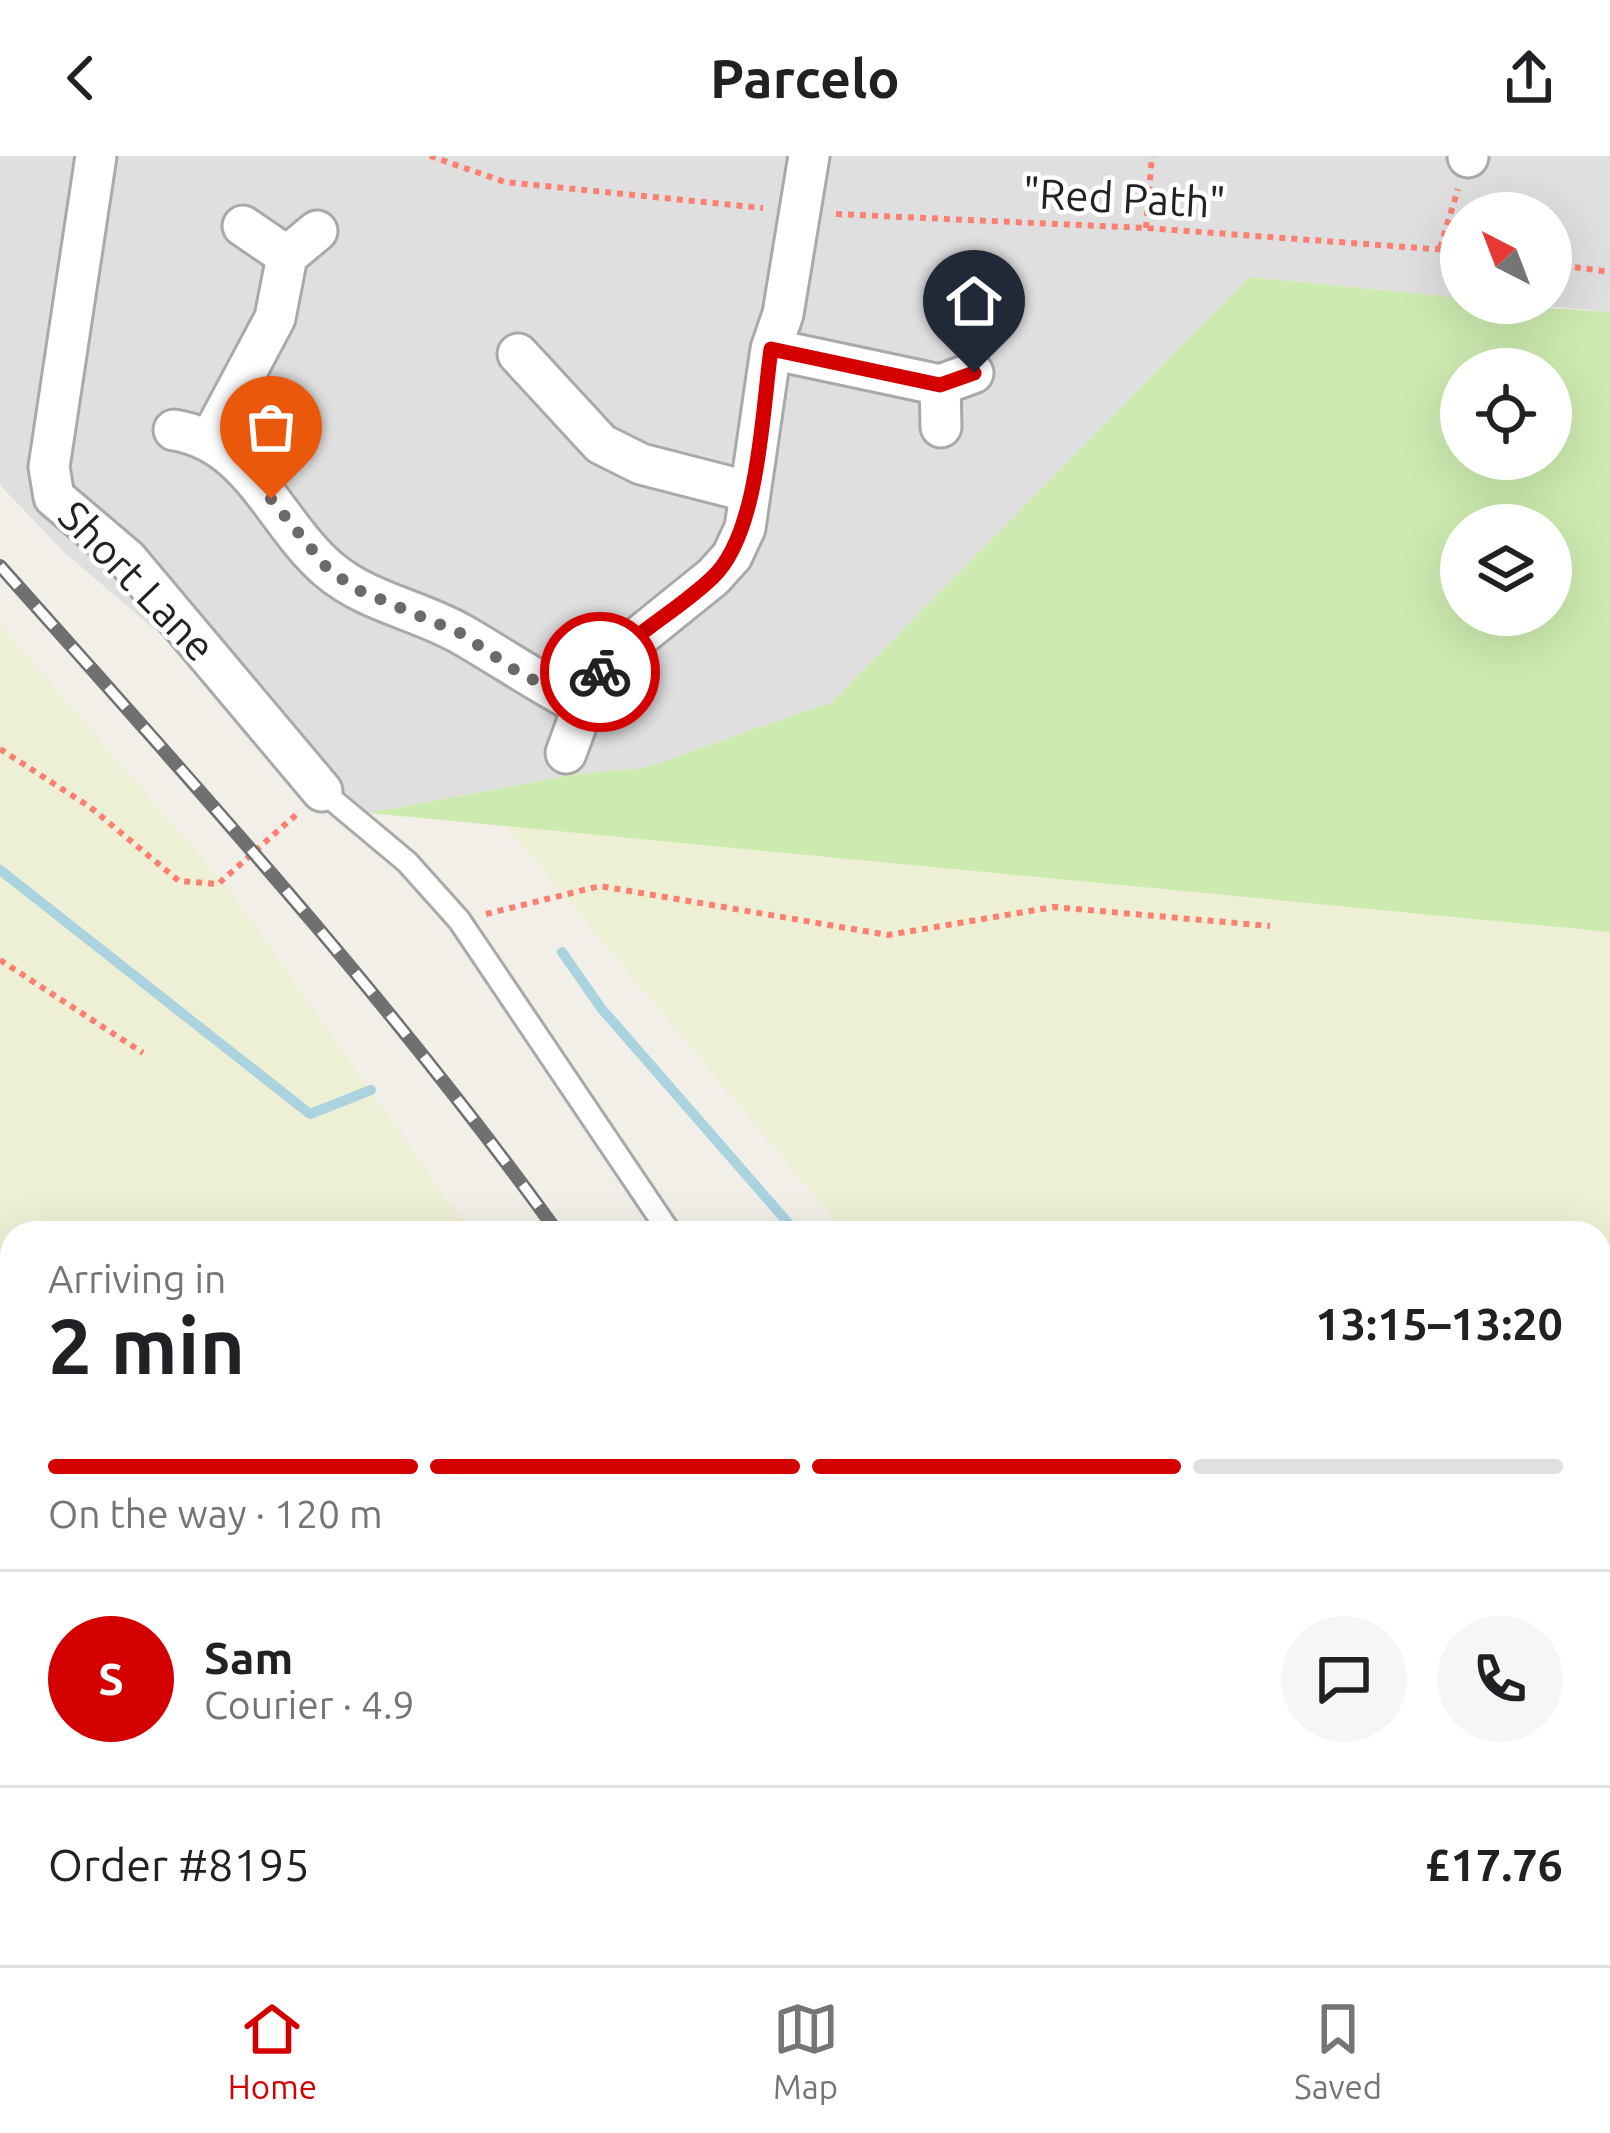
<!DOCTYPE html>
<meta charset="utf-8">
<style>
body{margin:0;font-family:Ubuntu,sans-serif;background:#f6f6f6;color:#202124;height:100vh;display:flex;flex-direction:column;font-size:45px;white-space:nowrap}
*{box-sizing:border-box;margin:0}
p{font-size:39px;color:#757577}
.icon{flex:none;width:66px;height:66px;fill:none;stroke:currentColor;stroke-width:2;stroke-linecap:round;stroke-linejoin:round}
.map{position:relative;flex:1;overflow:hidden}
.details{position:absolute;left:0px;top:1065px;width:1611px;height:744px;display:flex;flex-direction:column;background:#fff;border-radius:36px 36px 0 0;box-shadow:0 12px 48px #0002}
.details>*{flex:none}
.needle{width:78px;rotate:318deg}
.tools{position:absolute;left:1440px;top:36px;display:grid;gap:24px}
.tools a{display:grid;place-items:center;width:132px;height:132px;border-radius:50%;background:#fff;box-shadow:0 12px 48px #0002;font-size:60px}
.pin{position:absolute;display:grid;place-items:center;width:102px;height:102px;color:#fff;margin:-123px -51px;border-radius:50% 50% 50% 0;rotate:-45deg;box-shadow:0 0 12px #0007}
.pin .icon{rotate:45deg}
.courier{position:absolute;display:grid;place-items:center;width:120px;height:120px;margin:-60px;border:9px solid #d40000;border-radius:50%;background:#fff;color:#222;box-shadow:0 3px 15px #0007}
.headline em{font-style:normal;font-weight:700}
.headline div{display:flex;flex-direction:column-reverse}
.headline{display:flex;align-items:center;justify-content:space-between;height:204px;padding:0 48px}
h1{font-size:78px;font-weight:700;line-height:90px}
.bar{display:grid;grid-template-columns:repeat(4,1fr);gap:18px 12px;align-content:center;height:144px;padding:0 48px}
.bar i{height:15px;border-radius:9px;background:#e0e0e0}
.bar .current{background:#d40000}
.bar p{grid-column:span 4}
.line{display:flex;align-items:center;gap:30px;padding:0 48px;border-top:3px solid #e0e0e0}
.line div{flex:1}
.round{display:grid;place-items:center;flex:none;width:126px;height:126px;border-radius:63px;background:#f6f6f6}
header{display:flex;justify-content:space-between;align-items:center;height:156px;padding:0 48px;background:#fff;font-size:54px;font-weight:700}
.menu{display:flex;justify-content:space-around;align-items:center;height:168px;border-top:3px solid #e0e0e0;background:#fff;font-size:33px;color:#757577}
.menu a{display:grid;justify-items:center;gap:6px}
.menu .current{color:#d40000}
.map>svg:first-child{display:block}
.residential{fill:#e0dfdf}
.farmland{fill:#eef0d5}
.grass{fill:#cdebb0;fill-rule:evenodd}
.park{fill:#c8facc}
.water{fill:#aad3df}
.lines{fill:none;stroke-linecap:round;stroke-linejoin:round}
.stream{stroke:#aad3df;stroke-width:10}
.service-casing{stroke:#a9a9a9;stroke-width:27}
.minor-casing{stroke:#a9a9a9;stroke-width:45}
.path{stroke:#fa8072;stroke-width:6;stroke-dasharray:6 6;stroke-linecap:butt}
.service{stroke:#fff;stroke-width:21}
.minor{stroke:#fff;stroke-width:39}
.rail-casing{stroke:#707070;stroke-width:14}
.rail{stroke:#fff;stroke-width:9;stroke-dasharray:27;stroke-linecap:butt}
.done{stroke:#6b6a68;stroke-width:12;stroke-dasharray:0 21.6}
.route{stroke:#d40000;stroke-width:15}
.labels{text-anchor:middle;stroke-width:9;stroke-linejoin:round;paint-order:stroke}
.street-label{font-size:42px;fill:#222;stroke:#fff}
</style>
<header><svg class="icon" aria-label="back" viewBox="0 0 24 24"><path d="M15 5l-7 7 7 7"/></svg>Parcelo<svg class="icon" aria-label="share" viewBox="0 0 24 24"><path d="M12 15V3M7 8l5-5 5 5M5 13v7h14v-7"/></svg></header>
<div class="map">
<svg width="1610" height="1809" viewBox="0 0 1610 1809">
<rect width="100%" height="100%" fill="#f2efe9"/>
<!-- residential -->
<path class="residential" d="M0,0h1610v156l-92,-9h33v-90h-90v85l-212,-21 -417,425 -188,66 -67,6 -208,39 -305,-261 -64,-67z"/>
<!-- farmland -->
<path class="farmland" d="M0,468l232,269 239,340h-459v146l-12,-2z
M506,670l1104,106v1033h-258l-6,-12h253v-720h-753z"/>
<!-- grass -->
<path class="grass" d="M1249,121l212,21v5l149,9v620l-1241,-119 208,-39 67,-6 188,-66zM1461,213h90v90h-90zM1461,369h90v90h-90z"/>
<!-- park -->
<path class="park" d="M0,1288l12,2v507h897l9,12h-918z"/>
<!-- water -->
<path class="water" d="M0,1595h12v202h701l8,12h-721z"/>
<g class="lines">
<!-- stream -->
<path class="stream" d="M0,714l310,244 61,-24
M562,796l39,56 196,225
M1213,1797l7,12"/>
<!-- service casing -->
<g class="service-casing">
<path id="service" d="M322,635l85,71 52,58 211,313
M1111,1797l7,12"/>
</g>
<!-- minor casing -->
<g class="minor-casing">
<path id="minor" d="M96,0l-47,311 5,30 73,62 195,232
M1468,1v-1
M243,70l44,30 30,-25
M771,193l169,36
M518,198l83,90 40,20 109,28
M941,271l-1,-42 33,-12
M174,274c77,12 100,92 154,139 40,34 89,40 133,65 40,23 78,49 120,71
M210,284l65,-122 12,-62
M566,597l26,-71 17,-21 104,-84 19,-21 13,-28 26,-179 12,-35 26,-158"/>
</g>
<!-- path -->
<path class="path" d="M430,0l75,26 258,26
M836,58l310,14 315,23
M1146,72l6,-72
M1440,92l18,-59
M1551,108l59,8
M0,593l90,58 89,74 39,3 80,-71
M486,758l114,-28 288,49 166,-28 216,19
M0,804l143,93"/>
<!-- service -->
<use href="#service" class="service"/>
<!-- minor -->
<use href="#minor" class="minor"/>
<!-- rail casing -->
<g class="rail-casing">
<path id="rail" d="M0,410c193,217 388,431 558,667
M983,1797l6,12"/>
</g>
<!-- rail -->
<use href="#rail" class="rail"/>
</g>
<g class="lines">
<!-- done -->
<path class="done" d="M271,343l56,69 29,21 104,44 55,37 65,35 20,-33"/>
<!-- route -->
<path class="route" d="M600,516c31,-38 78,-61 113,-95 46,-44 49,-164 58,-228l169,36 34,-12"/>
</g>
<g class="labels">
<!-- street labels -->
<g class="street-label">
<text transform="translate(1124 42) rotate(3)" y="15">"Red Path"</text>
<text transform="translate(137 425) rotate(46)" y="15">Short Lane</text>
</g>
</g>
</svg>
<div class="tools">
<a><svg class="needle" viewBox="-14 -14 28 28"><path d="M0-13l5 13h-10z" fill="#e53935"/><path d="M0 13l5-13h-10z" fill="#757577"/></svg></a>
<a><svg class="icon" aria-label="locate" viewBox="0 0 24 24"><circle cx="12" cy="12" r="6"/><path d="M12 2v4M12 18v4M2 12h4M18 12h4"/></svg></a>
<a><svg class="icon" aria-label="layers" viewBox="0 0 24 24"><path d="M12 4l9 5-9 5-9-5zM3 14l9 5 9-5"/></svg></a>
</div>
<div class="pin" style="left:271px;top:343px;background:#ea580c"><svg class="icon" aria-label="bag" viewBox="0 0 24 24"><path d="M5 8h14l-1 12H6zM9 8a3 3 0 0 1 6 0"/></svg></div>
<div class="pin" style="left:974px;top:217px;background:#1f2937"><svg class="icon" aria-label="home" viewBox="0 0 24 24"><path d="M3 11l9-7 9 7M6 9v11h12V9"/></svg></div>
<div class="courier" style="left:600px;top:516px"><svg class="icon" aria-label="bike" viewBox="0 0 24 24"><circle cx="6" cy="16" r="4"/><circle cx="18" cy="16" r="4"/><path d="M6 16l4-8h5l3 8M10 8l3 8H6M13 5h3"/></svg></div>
<section class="details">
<div class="headline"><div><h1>2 min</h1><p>Arriving in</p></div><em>13:15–13:20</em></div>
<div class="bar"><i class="current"></i><i class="current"></i><i class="current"></i><i></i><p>On the way · 120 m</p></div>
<div class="line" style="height:216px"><b class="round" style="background:#d40000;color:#fff">S</b><div><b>Sam</b><p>Courier · 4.9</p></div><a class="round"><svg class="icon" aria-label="chat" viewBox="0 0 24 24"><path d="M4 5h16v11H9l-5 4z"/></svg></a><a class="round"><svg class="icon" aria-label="phone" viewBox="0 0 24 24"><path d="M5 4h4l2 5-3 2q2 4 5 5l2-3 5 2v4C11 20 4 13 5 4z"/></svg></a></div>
<div class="line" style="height:156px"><div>Order #8195</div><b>£17.76</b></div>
</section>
</div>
<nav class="menu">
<a class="current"><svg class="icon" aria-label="home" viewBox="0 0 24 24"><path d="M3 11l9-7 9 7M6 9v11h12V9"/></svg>Home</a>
<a><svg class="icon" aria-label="map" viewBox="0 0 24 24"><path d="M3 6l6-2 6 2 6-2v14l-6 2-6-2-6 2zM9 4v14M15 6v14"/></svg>Map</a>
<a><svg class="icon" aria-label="saved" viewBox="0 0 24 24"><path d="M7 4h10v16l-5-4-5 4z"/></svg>Saved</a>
</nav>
